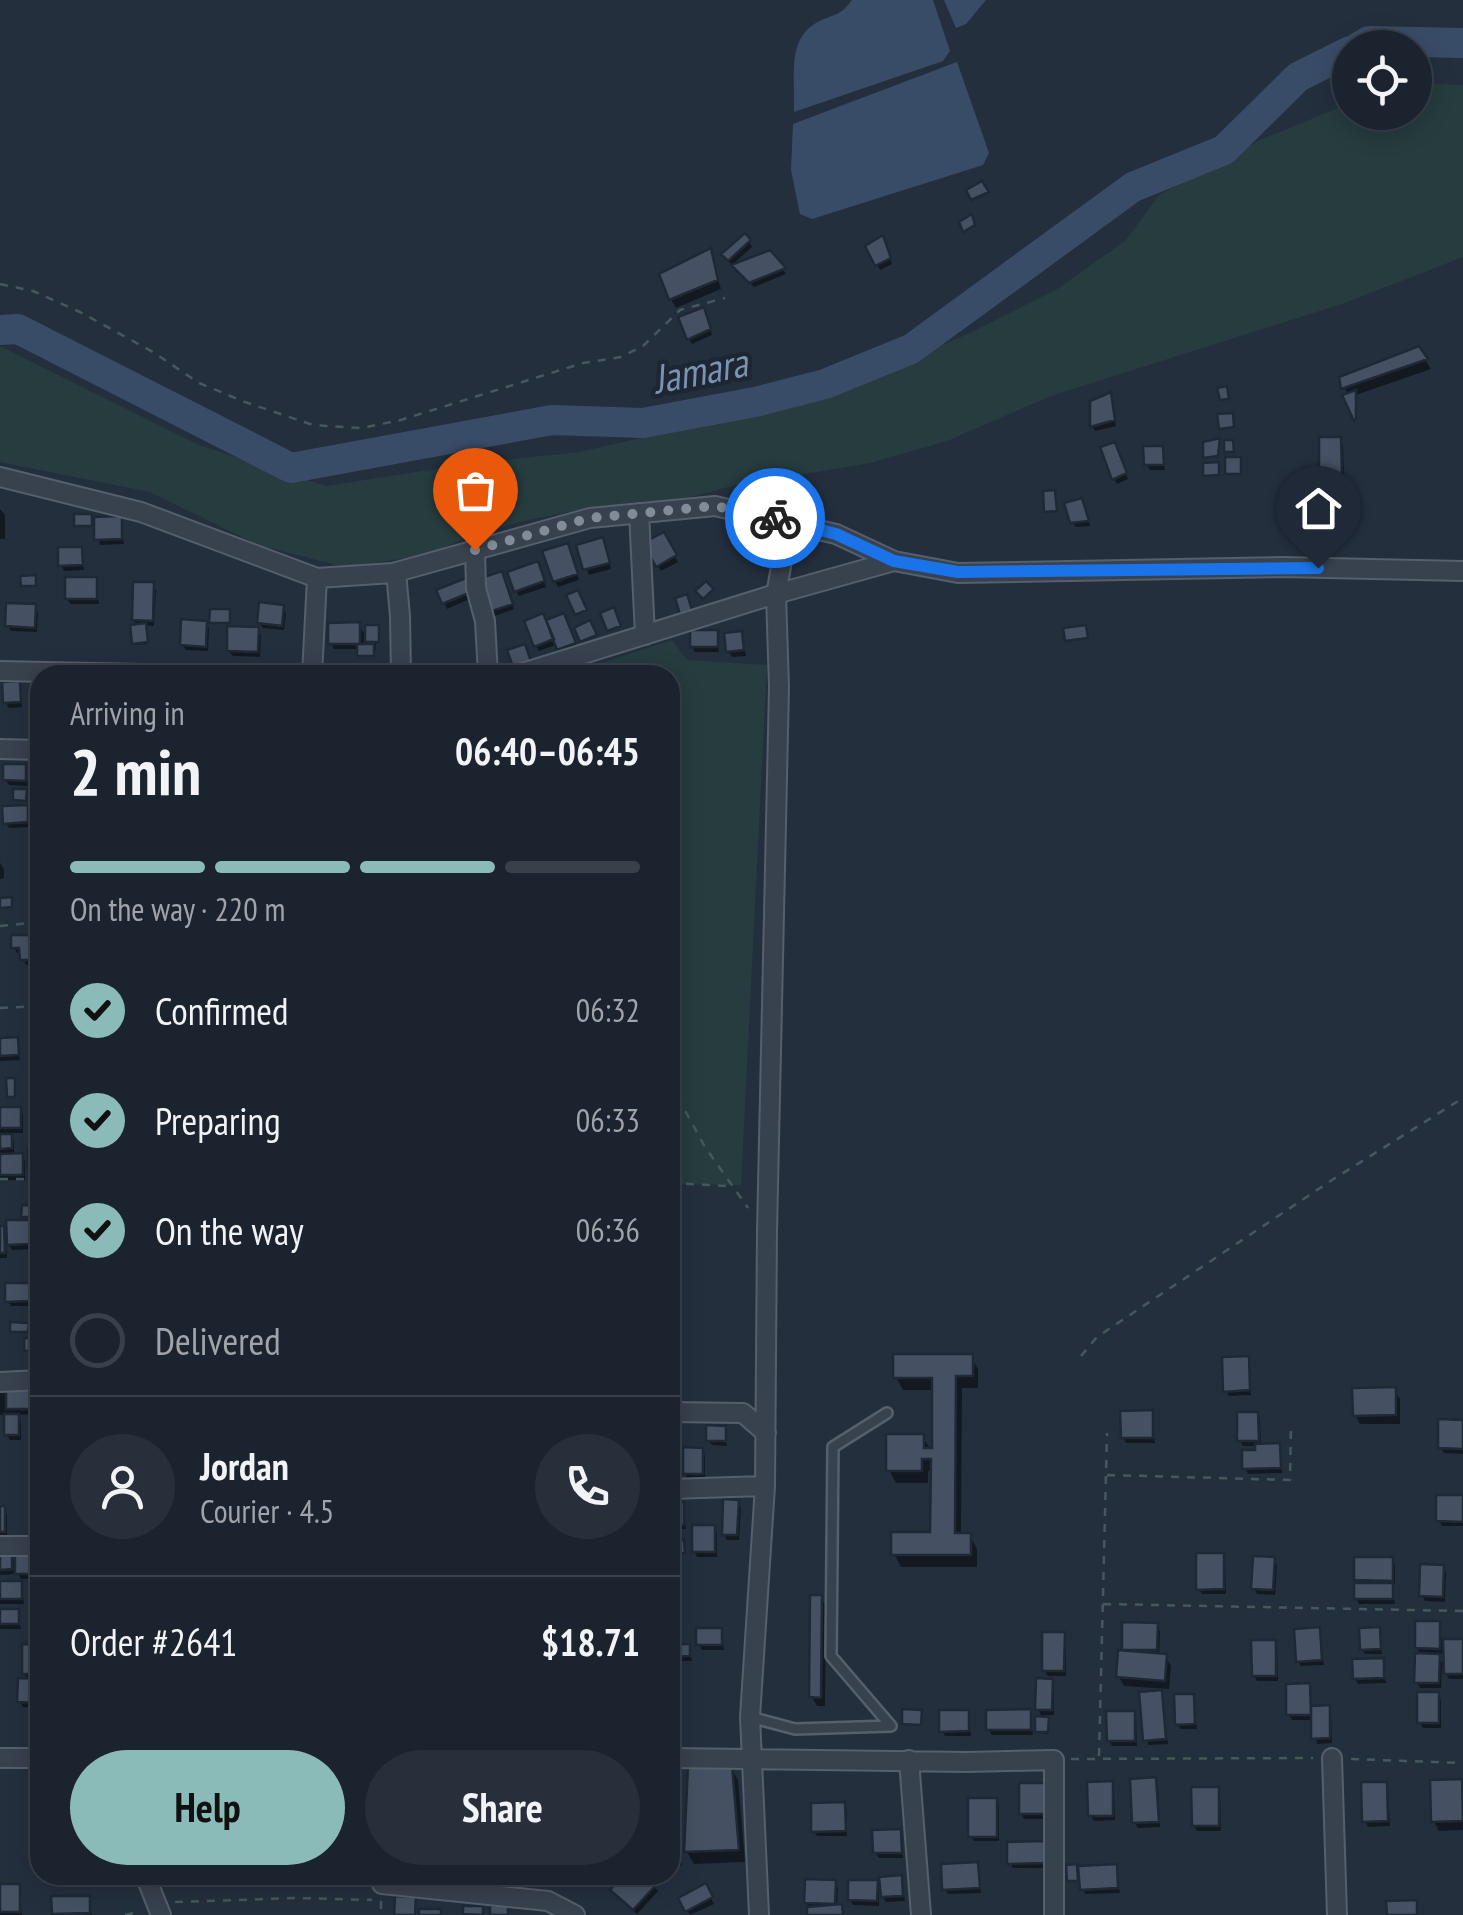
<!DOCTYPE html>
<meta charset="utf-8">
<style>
body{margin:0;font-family:"PT Sans Narrow",sans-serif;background:#282f3a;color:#f1f3f6;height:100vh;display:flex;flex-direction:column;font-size:38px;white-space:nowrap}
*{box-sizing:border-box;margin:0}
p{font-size:32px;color:#a0a4aa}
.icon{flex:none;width:55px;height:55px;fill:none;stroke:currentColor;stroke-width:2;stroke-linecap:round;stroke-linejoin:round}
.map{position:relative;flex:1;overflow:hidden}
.drawer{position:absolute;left:30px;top:665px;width:650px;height:1220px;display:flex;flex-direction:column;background:#1b232e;border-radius:30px;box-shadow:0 5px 25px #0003,0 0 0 2px #39404a}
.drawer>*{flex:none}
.tools{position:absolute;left:1332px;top:30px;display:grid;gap:20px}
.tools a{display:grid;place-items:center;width:100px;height:100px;border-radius:50%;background:#1b232e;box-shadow:0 5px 25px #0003,0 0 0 2px #39404a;font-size:50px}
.pin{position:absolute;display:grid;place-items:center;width:85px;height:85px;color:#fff;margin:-102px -42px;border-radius:50% 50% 50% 0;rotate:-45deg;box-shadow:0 0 10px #0007}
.pin .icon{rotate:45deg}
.courier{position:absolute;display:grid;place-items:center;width:100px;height:100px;margin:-50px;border:8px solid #1a73e8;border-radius:50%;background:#fff;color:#222;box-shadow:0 2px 12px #0007}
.head em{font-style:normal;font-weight:700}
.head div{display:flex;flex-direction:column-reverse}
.head{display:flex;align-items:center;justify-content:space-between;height:170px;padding:0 40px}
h1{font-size:65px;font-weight:700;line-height:75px}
.bar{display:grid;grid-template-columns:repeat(4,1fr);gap:15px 10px;align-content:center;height:120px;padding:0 40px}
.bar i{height:12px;border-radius:8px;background:#39404a}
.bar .active{background:#8bbbb9}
.bar p{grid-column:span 4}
.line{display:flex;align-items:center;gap:25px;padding:0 40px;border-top:2px solid #39404a}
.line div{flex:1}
.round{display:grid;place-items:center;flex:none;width:105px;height:105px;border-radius:52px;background:#282f3a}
ol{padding:0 40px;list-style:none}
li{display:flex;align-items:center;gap:30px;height:110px}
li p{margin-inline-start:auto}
li .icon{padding:10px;border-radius:50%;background:#8bbbb9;color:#111;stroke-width:4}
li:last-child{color:#a0a4aa}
li i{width:55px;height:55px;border:5px solid #39404a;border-radius:50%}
.primary-button{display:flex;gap:20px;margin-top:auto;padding:20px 40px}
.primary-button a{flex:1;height:115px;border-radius:60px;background:#8bbbb9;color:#111;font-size:40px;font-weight:700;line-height:115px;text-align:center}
.primary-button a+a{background:#282f3a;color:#f1f3f6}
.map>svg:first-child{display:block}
.green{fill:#263c3f}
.water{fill:#394c67}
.shadow{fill:#0007;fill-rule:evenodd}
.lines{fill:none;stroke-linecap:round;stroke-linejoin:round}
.river{stroke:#394c67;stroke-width:30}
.building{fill:#455162;stroke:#1f2835;stroke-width:2.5}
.service-casing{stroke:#565f6c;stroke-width:14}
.minor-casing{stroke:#565f6c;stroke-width:22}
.path{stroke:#44595c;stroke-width:2.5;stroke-dasharray:8 8;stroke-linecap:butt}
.service{stroke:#38414e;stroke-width:9}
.minor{stroke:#38414e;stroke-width:18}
.done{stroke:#828b98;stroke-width:10;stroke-dasharray:0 18}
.route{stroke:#1a73e8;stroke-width:12}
.labels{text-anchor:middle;stroke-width:9;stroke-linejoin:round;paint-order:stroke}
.water-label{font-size:40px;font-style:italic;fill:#7c92b1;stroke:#1d2633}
</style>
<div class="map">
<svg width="1463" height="1915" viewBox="0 0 1463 1915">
<rect width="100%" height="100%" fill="#242f3e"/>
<!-- green -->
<path class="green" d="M1420,83l43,2v172l-118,46 -294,93 -104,45 -77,22 -138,23 -53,14 -96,9 -64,13 -58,18 -32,15 -85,12 -86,-22 -108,-53 -150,-30v-116l199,99 127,41 140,-22 113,-12 188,-42 85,-26 118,-51 87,-44 69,-49 33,-45 101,-55 90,-37v9h65v-28z
M672,640l15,20 80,5 -26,520 -71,-1v-509h-106z"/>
<!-- water -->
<path class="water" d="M852,0h81l17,51 -7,10 -149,51c2,-34 -9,-75 26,-91 17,-8 20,-5 32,-21z
M944,0h42l-20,24 -10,4z
M957,62l32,91 -6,12 -171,54 -12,-5 -9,-44 2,-46z"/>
<!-- shadow -->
<path class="shadow" d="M749,241l3,6 -20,18 -5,-5z
M885,243l7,21 -12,6 -12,-23z
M710,252l11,37 -45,19 -5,-9z
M769,253l17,21 -32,13 -20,-21z
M706,315l6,20 -20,9 -3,-5z
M1418,349l13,20 -75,26v24l-14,-40z
M1110,395l6,31 -21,5 -3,-5z
M1340,439l3,6 1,34 -19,1 -3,-6z
M1162,449l3,21h-15l-4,-6z
M1117,450l11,29 -11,5 -3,-5z
M1084,506l6,20 -14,1 -4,-5z
M0,509l5,6v24h-5z
M91,516l2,3h27l4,25 -24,1 -3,-18h-20z
M663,535l15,27 -17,9 -15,-27z
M579,546h26l6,23 -22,6z
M81,549l3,21 -20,1 -3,-6z
M570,551l9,29 -21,7 -3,-6z
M540,570l6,17 -27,9 -3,-5z
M96,579l3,25h-28l-4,-5z
M504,579l10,30 -19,7 -3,-5z
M465,581l7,17 -25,11 -8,-17z
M152,585l4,5 -2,36 -9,-1 2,19 -11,1 2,-18 -4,-7z
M34,607l4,5 -1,20 -26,-1 -3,-5z
M282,608l4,5 -2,17 -21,-2 -4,-6z
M566,621l11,28 -14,5 -5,-10 -19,7 -3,-5 10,-23z
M206,623l3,5 -1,23 -22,-1 -4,-5z
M359,625l8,14 12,-10 -5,28h-13l-1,-8h-26l-3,-6z
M258,630l3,5 -1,22 -27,-1 -4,-5z
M716,633l3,19h-24l-3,-6z
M741,634l5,22 -14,1 -3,-5z
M18,683l4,24 -13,1 -3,-6z
M25,767l3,19 -19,-1 -4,-5z
M26,808l4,19 -21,1 -3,-5z
M0,863l4,6v9l-4,1z
M28,937l3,6v22h-5l-4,-12h-5l-3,-6z
M16,1039l4,21 -20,1v-21z
M0,1110h20l3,5v18h-15l6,9v14h7l4,5v19h-25z
M38,1210l-1,8h-11l6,10v21l-20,1 -6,-11 1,19h-7v-29l9,11 19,-17 -4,-7z
M28,1285l4,21h-21l-3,-5z
M971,1357l7,12v19h-16l-1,148h9l7,13v18h-76l-7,-13 39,-19v-64h-5v12h-32l-7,-13 34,-33 12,20v-67h-32l-7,-13z
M1247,1359l3,5 1,31 -22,1 -3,-5z
M0,1390h30l3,5 1,19 -17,1 4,7v18h-11l-3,-6 -1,-19h-6z
M1394,1390l6,9v25h-40l-5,-9z
M1151,1413l4,30h-29l-3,-5z
M1257,1414l3,6 1,26h18l3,27 -34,1 -3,-6 12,-15v-7h-14l-3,-6z
M1463,1422v32l-19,-1 -3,-5z
M724,1428l3,18 -15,-1 -4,-5z
M670,1441l6,6 -1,24h-5z
M702,1450l3,6v23h-17l-3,-5z
M1463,1498v28h-21l-3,-5z
M737,1502l4,6 -2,32h-12l-3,-6z
M670,1504h13l3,25h-16z
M0,1508l7,6v22h-7z
M713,1528l4,5v24h-20l-3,-6z
M0,1555h11l6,11 14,-10 3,23h-13l-7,-12v7l-14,1z
M1222,1556l3,5 1,33h-24l-3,-5z
M1273,1560l4,5 -2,30 -18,-1 -3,-6z
M1392,1560l3,5v20h-3l3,19h-36l-3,-6 4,-13 -4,-6z
M1443,1567l3,6 -1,29 -20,-1 -3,-6z
M0,1584h21l3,20h-24z
M820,1597l6,9 -1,100h-8l-5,-9z
M0,1612h17l4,17h-21z
M1439,1624l3,18 21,-1v38h-14l-7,-13 -1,22h-21l-3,-6 5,-26 -5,-8zM1437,1654h9v15z
M1156,1626l4,5 -1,25h6l6,10 -2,23 -45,-3 -5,-9 8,-23 -3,-5z
M721,1630l3,20h-22l-3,-6z
M1319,1630l5,35 -23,1 -3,-5z
M1379,1630l3,24h-17l-3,-5z
M1063,1634l3,6v36h-18l-4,-6z
M1274,1643l3,5 1,33h-21l-3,-5z
M670,1646h19l3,15h-22z
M40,1647v61l-17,-1 -3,-5 9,-21 -5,-8z
M1382,1661l4,22 -28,1 -3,-6z
M1051,1681l3,6v28h-9l3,19 -10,-1 5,-14 -5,-10z
M1309,1686l3,22h16l3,6 1,29 -15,1 -4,-24h-21l-3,-6z
M1161,1693l7,51 -19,1 -3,-5z
M1438,1695l3,5v28h-18l-3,-6z
M1193,1696l4,33h-16l-4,-5z
M968,1712l3,24h-26l-3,-5z
M1029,1712l4,23h-41l-3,-5z
M1133,1713l3,6 1,27h-25l-3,-5z
M730,1767l8,13 7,82 -51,2 -7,-12z
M1155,1780l3,6 2,41 -22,1 -3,-5z
M1461,1781l2,49 -24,1 -5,-9z
M1111,1784l3,5 1,31 -21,1 -3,-5z
M1385,1784l3,6 2,36 -22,1 -3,-6z
M1044,1785l3,6v28h-23l-3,-5z
M1217,1789l3,6 1,36h-24l-3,-5z
M995,1800l4,6v35h-25l-3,-5z
M844,1805l3,6v25h-30l-3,-5z
M900,1832l3,26h-24l-4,-6z
M1043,1844l3,24h-33l-3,-5z
M670,1850l12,14 -16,19 -9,-8h13z
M977,1864l4,29 -33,1 -3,-5z
M1115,1866l5,27 -35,1 -3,-12 -12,-2 7,-12z
M84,1875h18l-1,7 -15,3z
M627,1875h16l15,16 -21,23 -24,-23z
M901,1878l4,23 -19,1 -7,-12v16l-26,-1 -3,-5 26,-17 7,11z
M834,1882l4,6 -1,19h4l3,8h-34l-3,-13z
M18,1886l4,29h-22v-28z
M705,1886l9,18 -24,11 -9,-16z
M88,1898l4,17 -38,-2z"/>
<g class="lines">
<!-- river -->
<path class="river" d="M1357,48l12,-7 94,2
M0,330l18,-1 273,139 261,-48 91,3 112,-21 70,-18 86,-35 222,-162 91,-37 74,-73 52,-26"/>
</g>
<!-- building -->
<path class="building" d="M982,181l7,11 -18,8 -5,-10z
M972,214l3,11 -12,7 -4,-10z
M745,233l6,7 -23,21 -7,-7z
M883,235l8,23 -16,8 -10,-20z
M711,248l7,32 -49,20 -10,-26z
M770,250l16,18 -37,15 -18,-18z
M704,307l7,22 -24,11 -9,-23z
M1419,346l9,13 -87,30 -2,-12z
M1227,386l2,13 -9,1 -3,-12z
M1356,390v29l-2,2 -12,-26z
M1111,392l4,28 -25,7v-26z
M1233,413l1,14 -15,2 -2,-15z
M1319,437h22l1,37 -23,1z
M1220,438l-2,18 -15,2v-16z
M1224,440h9l1,12h-10z
M1115,442l12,31 -15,7 -12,-33z
M1143,446h20l1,19h-20z
M1225,457h16v17h-16z
M1219,462v13l-16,1v-13z
M1055,490l2,21 -13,1 -1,-21z
M1082,498l7,23 -19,2 -6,-20z
M74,514h18v12h-18z
M122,516v23l-28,1v-23z
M664,532l13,23 -21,12 -13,-24z
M603,537l7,26 -27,7 -7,-25z
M568,543l10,31 -25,8 -11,-31z
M58,547h24l1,18 -25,1z
M538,561l7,20 -31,11 -7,-20z
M502,571l11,33 -24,8 -11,-33z
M36,575v11h-15l-1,-10z
M65,577h32v22h-32z
M466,578l5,14 -29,12 -6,-14z
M706,581l8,8 -11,10 -8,-8z
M133,582h21l-1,39 -21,-1z
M578,590l9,20 -12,5 -9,-20z
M687,594l5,16 -12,4 -5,-16z
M259,602l25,3 -2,21 -25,-3z
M6,603l30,1 -1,24 -30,-2z
M614,607l7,19 -14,5 -7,-18z
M210,609h20v14h-21z
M543,613l11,26 -20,8 -10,-26z
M564,613l12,30 -19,7 -11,-30z
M181,619l26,2 -1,26 -26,-2z
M590,620l7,15 -17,7 -6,-14z
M360,622v22h-32v-21z
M146,623l2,19 -16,2 -2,-19z
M365,625h14v17h-14z
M1086,625l2,13 -23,3 -2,-13z
M227,626l32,1 -1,25 -31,-1z
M690,630h28v17h-28z
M742,631l2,19 -18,2 -2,-19z
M357,644h17v12h-17z
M525,644l6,17 -18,6 -6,-17z
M351,666h30v9h-30z
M323,667h25v8h-25z
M20,681l1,21 -18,1 -1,-21z
M30,687h10v20h-11z
M3,764h23v17l-23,-1z
M13,789h14l-1,12 -13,-1z
M28,805v17l-25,2 -1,-18z
M12,897v10l-12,1v-10z
M11,935h18l1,25h-10l-1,-12h-8z
M18,1037l1,18 -19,1v-18z
M6,1078h9v19h-8z
M0,1107h21v21h-21z
M0,1134h12v14l-12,1z
M28,1149h12v20h-12z
M23,1153v22h-23v-21z
M22,1205l16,1v11h-17z
M6,1220h25v24l-24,1z
M0,1226h4l1,27h-5z
M5,1283h24l1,18 -25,1z
M10,1322l19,1 -1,9h-18z
M24,1338h16v12l-16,1z
M893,1354h80v22h-17l-1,157h16v22h-80v-23h39l1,-73h-9v12h-36v-37h38v14h8v-70h-39z
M1249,1356l1,34 -27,2 -1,-35z
M32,1387v22h-26v-21z
M1396,1387v28l-43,1 -1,-28z
M36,1391h4v29h-4z
M1153,1410v28h-32l-1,-27z
M1237,1412h21l1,29h-22z
M4,1414h15v21h-15z
M1438,1419l25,1v29l-25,-1z
M706,1425l20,1v15h-20z
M670,1439h4v27h-4z
M1280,1443l1,25 -39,1v-19h13v-6z
M683,1447l20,1v26h-20z
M1436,1495h27v27l-27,-1z
M723,1499l16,1 -2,35h-15z
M670,1502h14v23h-14z
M0,1506h5v26h-5z
M35,1511h5v30h-5z
M692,1525h23v27h-23z
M684,1540l1,13 -15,1v-13z
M0,1552h12v17l-12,1z
M15,1553h17v21h-17z
M1196,1553h28v36l-28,1z
M1253,1556l22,1 -2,33 -22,-1z
M1354,1557h39v24l-39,-1z
M1420,1564l24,1 -1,32 -24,-1z
M0,1581h22v18h-22z
M1354,1583h39v16h-39z
M810,1595h12l-1,103 -12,-1z
M0,1609h19v15h-19z
M1415,1621h25v28l-25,-1z
M1122,1622l36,1 -1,27h-35z
M670,1624l8,1v14h-8z
M1320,1627l2,33 -26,2 -2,-33z
M1380,1627l1,22 -21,1 -1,-22z
M696,1628h26v17h-26z
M1042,1632h23l-1,39h-22z
M1443,1639h20v35h-19z
M1251,1640h25v36h-24z
M22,1644l18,1v29h-18z
M670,1644h20v12l-20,1z
M1118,1650l49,4 -2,27 -49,-4z
M1415,1653l25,1 -1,29h-25z
M1384,1658v20l-31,1 -1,-20z
M18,1678l22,1v24l-23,-1z
M1036,1678l17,1 -1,31h-17z
M1310,1683l1,32h-25v-31z
M1162,1690l4,49 -23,2 -4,-49z
M1417,1692h22v31h-22z
M1174,1694h20l1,30 -20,1z
M1330,1705v33l-19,1v-33z
M902,1709l20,1 -1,15 -19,-1z
M1031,1709v21h-45v-20z
M939,1710h30v21l-30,1z
M1106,1711h29v30h-28z
M1035,1716l14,1 -1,15h-13z
M688,1765h44l7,85 -55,2z
M1156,1777l3,45 -27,1 -2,-44z
M1462,1779l1,42 -32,1 -1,-42z
M1113,1781v35h-25l-1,-34z
M1361,1782h26l1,39 -26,1z
M1019,1783h26v31h-26z
M1191,1787h28v39h-27z
M968,1798h29v39h-29z
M845,1802l1,29 -35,1v-29z
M901,1829l1,24h-29l-1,-23z
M1044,1841l1,22 -38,1v-22z
M670,1846l11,11 -11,12z
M978,1862l2,26 -38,2 -1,-26z
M1077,1864l1,17h-11l-1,-16z
M1117,1864l1,24 -38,2 -2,-24z
M624,1875h23l10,9 -24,26 -23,-20z
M902,1875l1,21 -22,1 -2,-20z
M805,1879l31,1 -1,24 -31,-1z
M848,1880h30l-1,21 -29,-1z
M706,1883l7,14 -28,15 -7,-14z
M0,1884h20v28h-20z
M51,1896h39v17l-38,1z
M395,1896l21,1 -1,18h-21z
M1417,1900v15h-30l-1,-14z
M842,1904l1,11h-36v-8z
M490,1905l18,1v9h-18z
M463,1906h20v9l-20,-1z
M419,1909h22v6h-22z"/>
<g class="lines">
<!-- service casing -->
<g class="service-casing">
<path id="service" d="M750,1717l45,12 96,-3 -60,-70 2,-209 54,-34"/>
</g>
<!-- minor casing -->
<g class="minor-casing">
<path id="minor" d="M0,477l141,35 176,66 76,-5 197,-55 125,-12 121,28 58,27 64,12 324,-6 181,4
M639,513l6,122
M475,550l1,38 9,33 3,54
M396,572l4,44 1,59
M0,671l189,4
M312,675l5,-97
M516,675l253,-79 125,-35
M0,749l40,1
M0,1382l40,-2
M670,1412l73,1 23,20
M670,1489l95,-3
M0,1546h40
M0,1758h40
M670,1758l297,4 87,-2v155
M1332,1758l5,157
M909,1760l12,155
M145,1875l16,40
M382,1884l166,17 27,14
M759,1915l-9,-198 15,-231 2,-255 12,-544 -3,-92 13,-74"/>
</g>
<!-- path -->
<path class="path" d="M0,284l33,7 47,21 73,40 46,31 46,19 68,23 48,3 40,-8 182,-57 38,-6 22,-11 37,-36 45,-12
M0,926l40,-4
M0,1008l40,-2
M670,1083l35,64 43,61
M0,1179h40
M670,1183l58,3
M1081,1356l16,-19 235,-157 131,-82
M1107,1475l183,5 1,-57
M1103,1604l360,7
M1099,1756l8,-323
M1071,1759l242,-1
M1351,1759l112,4
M381,1901v14
M175,1902l122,-4 75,2
M125,1915l14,-3"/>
<!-- service -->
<use href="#service" class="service"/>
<!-- minor -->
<use href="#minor" class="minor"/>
</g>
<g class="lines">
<!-- done -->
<path class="done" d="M475,550l115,-32 125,-12 60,12"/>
<!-- route -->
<path class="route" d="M775,518l61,16 58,27 64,11 360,-4"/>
</g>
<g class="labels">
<!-- water labels -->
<g class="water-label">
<text transform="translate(700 371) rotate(-11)" y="14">Jamara</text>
</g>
</g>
</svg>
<div class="tools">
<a><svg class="icon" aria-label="locate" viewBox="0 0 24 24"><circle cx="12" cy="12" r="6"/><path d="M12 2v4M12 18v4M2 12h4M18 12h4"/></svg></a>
</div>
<div class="pin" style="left:475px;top:550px;background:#ea580c"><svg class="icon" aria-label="bag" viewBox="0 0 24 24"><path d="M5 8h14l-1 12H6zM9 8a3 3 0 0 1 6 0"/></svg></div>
<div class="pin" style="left:1318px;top:568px;background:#1f2937"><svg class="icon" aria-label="home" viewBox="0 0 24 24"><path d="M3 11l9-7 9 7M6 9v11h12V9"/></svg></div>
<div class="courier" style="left:775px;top:518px"><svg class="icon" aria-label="bike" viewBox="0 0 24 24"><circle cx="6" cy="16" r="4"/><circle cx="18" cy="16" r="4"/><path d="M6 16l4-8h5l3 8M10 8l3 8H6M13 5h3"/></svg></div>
<section class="drawer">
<div class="head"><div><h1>2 min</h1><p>Arriving in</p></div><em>06:40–06:45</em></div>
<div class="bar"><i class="active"></i><i class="active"></i><i class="active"></i><i></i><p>On the way · 220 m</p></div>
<ol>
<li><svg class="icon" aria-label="check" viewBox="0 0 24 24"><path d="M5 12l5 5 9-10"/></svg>Confirmed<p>06:32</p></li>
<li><svg class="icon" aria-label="check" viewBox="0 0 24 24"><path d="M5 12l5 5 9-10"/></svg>Preparing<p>06:33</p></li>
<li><svg class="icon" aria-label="check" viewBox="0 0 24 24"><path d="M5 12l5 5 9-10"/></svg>On the way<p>06:36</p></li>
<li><i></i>Delivered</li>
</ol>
<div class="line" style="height:180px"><a class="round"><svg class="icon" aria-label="person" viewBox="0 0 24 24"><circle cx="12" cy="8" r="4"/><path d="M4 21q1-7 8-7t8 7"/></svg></a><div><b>Jordan</b><p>Courier · 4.5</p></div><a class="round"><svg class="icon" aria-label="phone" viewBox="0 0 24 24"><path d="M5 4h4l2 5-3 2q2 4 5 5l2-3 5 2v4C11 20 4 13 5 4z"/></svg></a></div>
<div class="line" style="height:130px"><div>Order #2641</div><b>$18.71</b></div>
<div class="primary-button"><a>Help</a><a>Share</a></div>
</section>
</div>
